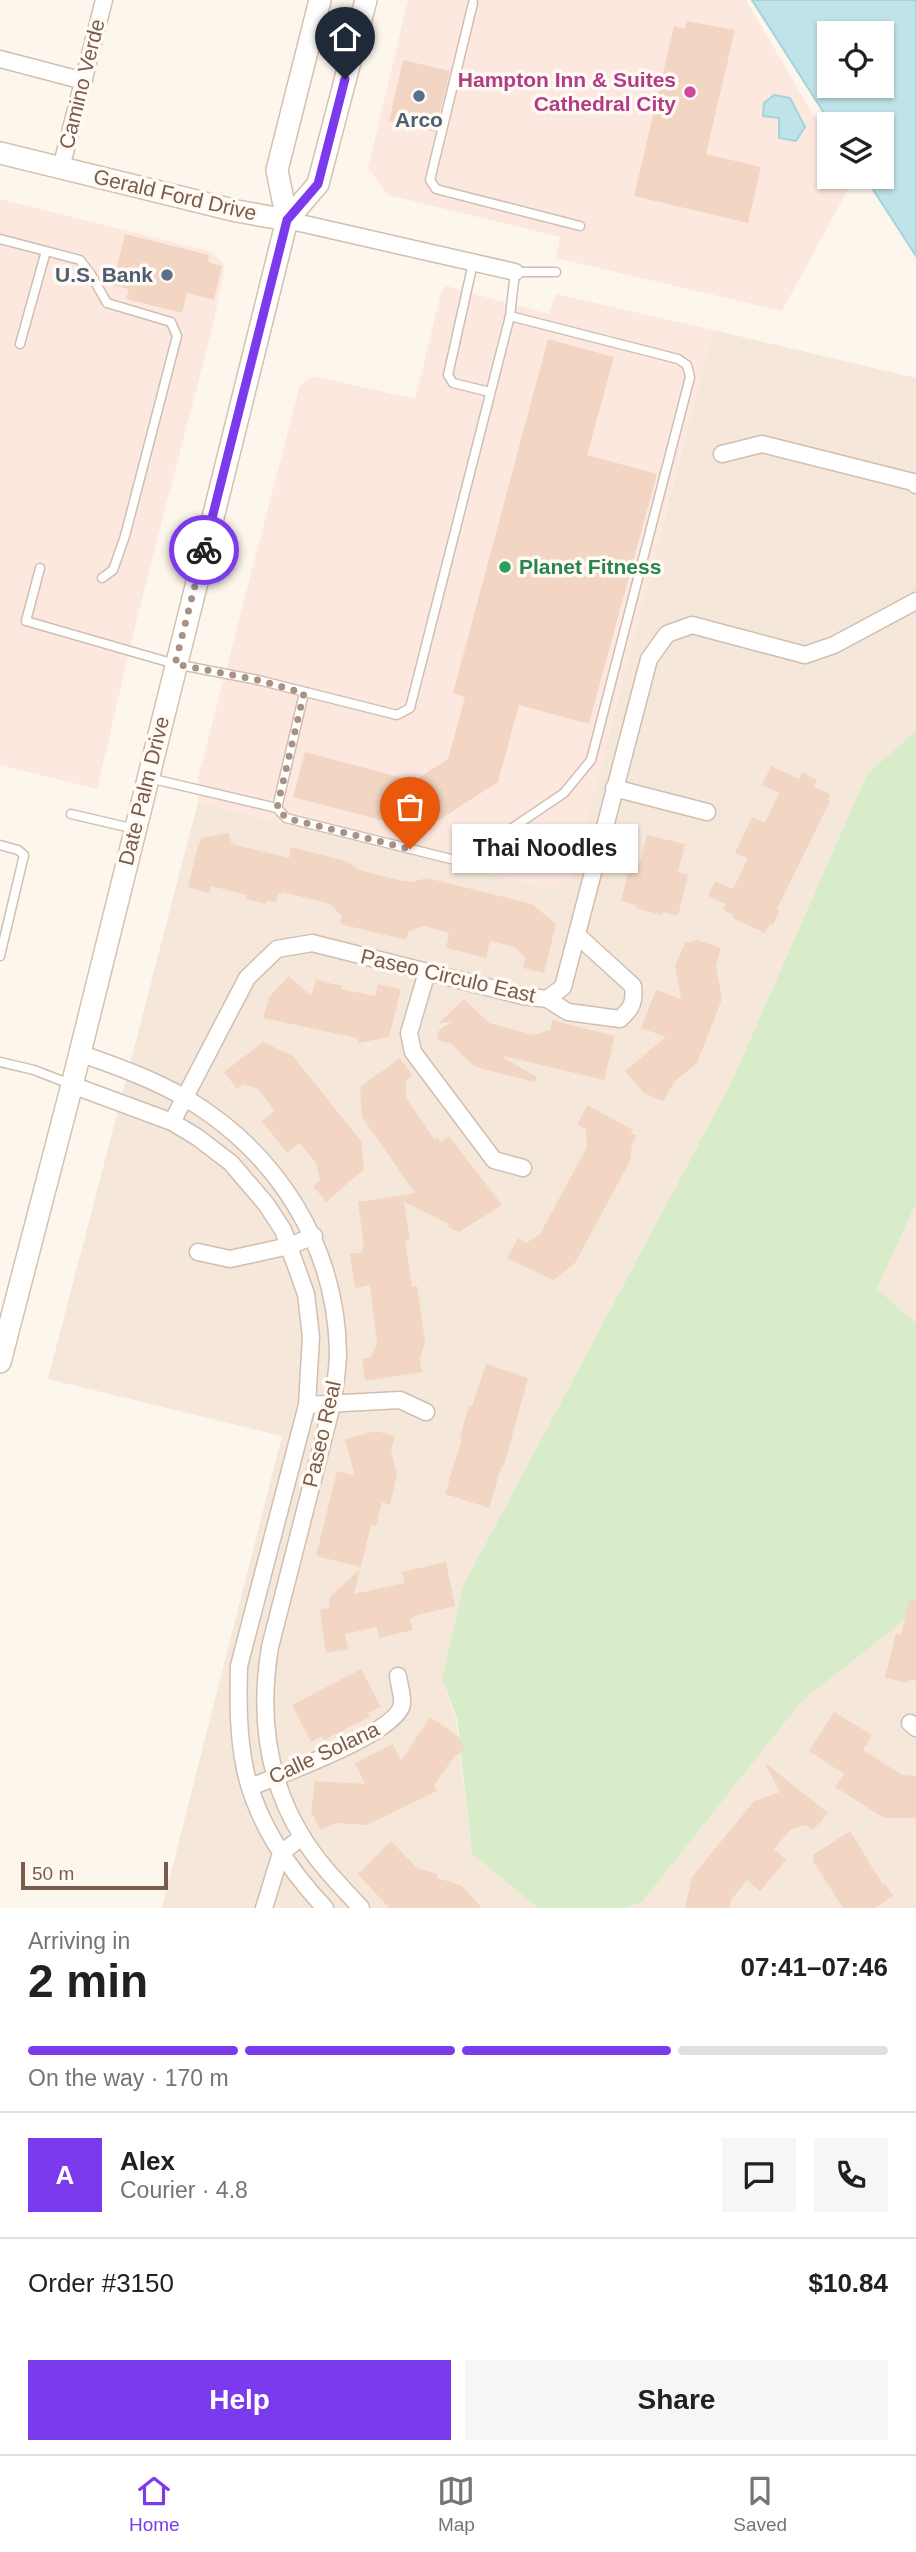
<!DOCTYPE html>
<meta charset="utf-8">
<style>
body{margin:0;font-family:Arial,sans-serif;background:#f6f6f6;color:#202124;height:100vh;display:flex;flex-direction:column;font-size:26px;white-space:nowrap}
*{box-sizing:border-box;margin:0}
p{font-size:23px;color:#757577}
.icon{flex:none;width:38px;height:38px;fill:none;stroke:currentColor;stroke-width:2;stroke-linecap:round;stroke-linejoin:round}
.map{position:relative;height:1908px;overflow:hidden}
.drawer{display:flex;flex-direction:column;background:#fff;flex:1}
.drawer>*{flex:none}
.buttons{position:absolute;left:817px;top:21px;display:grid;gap:14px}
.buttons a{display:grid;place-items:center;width:77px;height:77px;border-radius:0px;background:#fff;box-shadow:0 2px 5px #0004;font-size:35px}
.scale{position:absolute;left:21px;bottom:18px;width:147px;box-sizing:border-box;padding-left:7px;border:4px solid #7a5c4d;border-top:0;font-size:19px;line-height:24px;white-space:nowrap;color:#7a5c4d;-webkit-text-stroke:5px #fffaf3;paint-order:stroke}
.pin{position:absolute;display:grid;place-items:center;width:60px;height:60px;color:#fff;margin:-72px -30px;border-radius:50% 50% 50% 0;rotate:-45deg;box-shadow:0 0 7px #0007}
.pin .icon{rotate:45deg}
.courier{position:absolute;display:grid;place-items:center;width:70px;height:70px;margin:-35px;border:5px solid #7c3aed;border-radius:50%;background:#fff;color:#222;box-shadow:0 2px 9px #0007}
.bubble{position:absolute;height:49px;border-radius:0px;background:#fff;box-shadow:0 2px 5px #0004;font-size:23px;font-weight:800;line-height:49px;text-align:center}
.head em{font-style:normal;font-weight:800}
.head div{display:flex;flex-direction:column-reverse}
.head{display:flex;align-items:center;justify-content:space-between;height:119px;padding:0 28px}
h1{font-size:46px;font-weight:800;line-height:52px}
.bar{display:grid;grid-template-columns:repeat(4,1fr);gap:10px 7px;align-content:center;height:84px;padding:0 28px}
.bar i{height:9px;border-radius:5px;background:#e0e0e0}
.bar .on{background:#7c3aed}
.bar p{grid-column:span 4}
.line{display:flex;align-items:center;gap:18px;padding:0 28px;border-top:2px solid #e0e0e0}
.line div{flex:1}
.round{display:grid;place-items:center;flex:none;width:74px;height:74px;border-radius:0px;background:#f6f6f6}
.primary-button{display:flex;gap:14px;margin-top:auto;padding:14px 28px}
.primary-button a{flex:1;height:80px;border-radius:0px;background:#7c3aed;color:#fff;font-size:28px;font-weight:800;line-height:80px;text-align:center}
.primary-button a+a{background:#f6f6f6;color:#202124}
.dock{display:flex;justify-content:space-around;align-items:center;height:98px;border-top:2px solid #e0e0e0;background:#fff;font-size:19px;color:#757577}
.dock a{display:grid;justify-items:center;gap:4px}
.dock .on{color:#7c3aed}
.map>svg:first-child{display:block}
.residential{fill:#f5e8da}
.commercial{fill:#fde8e0}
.green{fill:#d8ecc9}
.water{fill:#bfe3e8;stroke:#a5d3da;stroke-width:2;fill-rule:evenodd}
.building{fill:#f3d5c3}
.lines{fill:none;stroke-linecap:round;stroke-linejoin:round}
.service-casing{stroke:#d1beb0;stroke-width:11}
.minor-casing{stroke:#d1beb0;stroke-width:19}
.secondary-casing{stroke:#d6c0b0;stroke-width:24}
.service{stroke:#fff;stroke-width:8}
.minor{stroke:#fff;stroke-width:16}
.secondary{stroke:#fff;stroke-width:21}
.done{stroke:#a89285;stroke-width:7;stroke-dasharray:0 12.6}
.route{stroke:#7c3aed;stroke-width:9}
.hotel-dot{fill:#d1479c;stroke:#fffaf3;stroke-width:2.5}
.service-dot{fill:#5c6f8a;stroke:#fffaf3;stroke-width:2.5}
.leisure-dot{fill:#2e9e5b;stroke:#fffaf3;stroke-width:2.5}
.labels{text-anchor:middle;stroke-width:7;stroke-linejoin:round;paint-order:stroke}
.hotel-label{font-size:21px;font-weight:bold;fill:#b23c85;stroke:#fffaf3;text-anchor:end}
.street-label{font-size:21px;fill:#7a5c4d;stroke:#fffaf3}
.service-label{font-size:21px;font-weight:bold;fill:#4e5e75;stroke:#fffaf3}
.leisure-label{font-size:21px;font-weight:bold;fill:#27864d;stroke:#fffaf3;text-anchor:start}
</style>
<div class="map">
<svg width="916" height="1908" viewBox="0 0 916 1908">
<rect width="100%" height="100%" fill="#fdf6ec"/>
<!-- residential -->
<path class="residential" d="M713,330l203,48v353l-49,43 -136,309 -268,503 -21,92 14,41 16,135 66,54h-376l120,-472 -234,-57 150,-577 354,87 20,-13z
M916,1203v120l-39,-34z
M916,1611v297h-292l18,-6 161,-202z"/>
<!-- commercial -->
<path class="commercial" d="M408,0h338l83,142 1,35h19l3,5 -70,129 -226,-53 4,-21 -172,-42 -20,-27z
M0,199l212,53 13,14 -11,55 -75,289 -42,179 -97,-24z
M446,286l103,28 7,-20 157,36 -141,546 -20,13 -354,-87v-24l102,-393 13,-9 102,23 27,-109z"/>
<!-- green -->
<path class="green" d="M916,731v472l-39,86 39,34v288l-113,89 -161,202 -18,6h-86l-66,-54 -15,-135 -15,-41 21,-92 268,-503 136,-309z"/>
<!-- water -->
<path class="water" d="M752,0h164v256l-51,-79h17v-53h-51zM830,33h52v53h-52z
M774,95l16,3 15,29 -9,14 -17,-3v-20l-16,-2 1,-13z"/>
<!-- building -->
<path class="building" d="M687,21l48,9 -29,124 55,13 -13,56 -114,-27 40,-170 11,3z
M403,60l47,11 -15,61 -46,-11z
M125,234l84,21 -1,7 14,4 -8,34 -27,-7 -5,20 -56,-14 3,-10 -17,-4z
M548,339l66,18 -27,98 70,19 -68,250 -70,-19 -21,77 -76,49 -129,-34 12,-45 109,29 34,-22 17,-62 -12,-4z
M771,766l28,13 3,-7 15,8 -3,7 16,7 -2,6 2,1 -53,108 3,1 -7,15 -3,-1 -5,9 -33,-15 2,-3 -11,-5 3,-6 -18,-8 7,-15 18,8 15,-31 -13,-5 17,-36 13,6 14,-30 -17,-8z
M228,833l4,11 57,14 2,-11 55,14 14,9 38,10 14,2 15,-4 105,26 24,20 -12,49 -21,-5 2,-10 -10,-11 -25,-6 -4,17 -40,-10 3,-15 -24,-7 -16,5 -3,9 -66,-16 2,-8 -12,-12 -47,-12 -1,2 -4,-1 -2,9 -9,-2 -1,4 -20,-5 1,-4 -36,-9 -2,7 -21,-6 10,-42 4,-7z
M647,835l38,9 -7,28 10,3 -10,41 -15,-4 -1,3 -27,-7 1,-3 -15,-4 10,-40 9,2z
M697,940l24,8 -5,18 6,33 -25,64 -22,18 -12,20 -19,-8 -19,-22 41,-34 -25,-9 15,-38 25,9 -6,-34 10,-22z
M289,976l22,20 5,-16 26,6 -1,3 34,7 3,-12 23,5 -12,48 -30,6 -2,-5 -94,-20 6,-21z
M464,999l25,24 45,12 16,-5 2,-10 63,16 -11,44 -100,-24 -1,2 34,19 -2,5 -60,-15 -24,-23 -14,-4 2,-10 14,-9 -15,3z
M263,1042l30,14 68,85 3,28 -38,33 -13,-16 7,-5 -4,-18 -16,-20 -13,10 -25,-32 13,-10 -17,-22 -14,-5 -7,5 -13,-17z
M400,1058l13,18 -7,5v17l28,41 3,-2 4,5 8,-6 53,69 -43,27 -11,-5 1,-3 -45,-22 6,37 -5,1 7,47 5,-1 8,55 -5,18 2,13 -57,9 -3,-22 9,-2 6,-14 -7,-58 -15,3 -5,-34 13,-2 -1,-6h2l-6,-44 57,-9 -53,-76 -2,-30z
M587,1105l46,25 -2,3 5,3 -4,8 -2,17 -55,102 -22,17 -46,-22 11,-20 8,5 14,-9 47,-87 -1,-18 -9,-4z
M486,1364l42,14 -24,88 -2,-1 -13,43 -44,-14 17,-55 -2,-1 9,-33 3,1z
M376,1431l19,5 -4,15 6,24 -7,30 -8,-3 -6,24 -5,-1 -10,42 -45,-11 21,-85 18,5 -10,-37z
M446,1562l9,44 -41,10v2l-4,1 3,11 -34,8 -2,-11 -32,7 3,15 -22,4 -6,-43 9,-2 1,-11 30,-28 -6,25 51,-11 -3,-11z
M910,1598l6,1v82l-7,-2 -1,4 -23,-5 11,-45 5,2z
M361,1669l20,38 -13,6 2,4 -46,23 -2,-4 -11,6 -19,-37z
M834,1712l38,23 -9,15 39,25 14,1v42h-32l-49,-31 9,-13 -35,-23z
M430,1717l28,19 7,14 -11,7 -20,28 3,6 -70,34 -31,-2 -15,7 -10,-18 4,-31 50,3 -10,-21 38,-19 8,17z
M764,1762l64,51 -15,17 -7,-5 -15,4 -17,20 12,11 -26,31 -13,-11 -16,20 -2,8h-44l7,-31 62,-76 26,-9z
M850,1831l33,54 2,-2 8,13 -18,12h-32l-30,-47v-6z
M391,1841l26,27 21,6 -1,4 24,7 21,23h-93l-31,-34z"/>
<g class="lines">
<!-- service casing -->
<g class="service-casing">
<path id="service" d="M473,3l-43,177 6,9 144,37
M0,239l46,12 -26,93
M46,251l34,9 10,13 17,30 64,19 6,14 -52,200 -12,34 -11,8
M473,263l-25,112 5,8 37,9
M40,568l-14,53 149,43 83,16 139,35 13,-7 100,-392 5,-44h41
M149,778l128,30 27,-115
M277,808l9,10 173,43 6,-1 99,-67 27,-33 99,-383 -3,-12 -9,-6 -168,-43
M71,814l64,15
M0,845l18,5 6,5 -24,101
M0,1062l34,8 36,14"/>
</g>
<!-- minor casing -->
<g class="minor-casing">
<path id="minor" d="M0,59l84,22
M61,168l43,-168
M287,220l228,52
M722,454l40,-10 151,38 3,3
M614,788l93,24
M427,972l-18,61 4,19 81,108 29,8
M547,999l21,13 52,7c12,-11 15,-17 13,-33l-56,-51
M79,1053c37,13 74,26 108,46 90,54 149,146 151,253 0,17 -3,35 -6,53l-62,242c-11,67 -4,132 33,191 15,25 38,48 58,70
M72,1085l100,37 25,15 34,26 35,41 17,26 23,64 5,43 -4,68 -68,261c-1,35 -1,69 6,103 11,52 44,101 80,139
M172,1122l75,-144 30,-29 35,-6 211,53 24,3 16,-12 86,-328 18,-25 25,-9 113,30 29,-10 82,-44
M198,1252l32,7 59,-13 25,-10
M307,1405l93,-5 26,12
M910,1723l6,5
M251,1787c28,-12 147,-54 151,-83 1,-8 -3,-20 -4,-28
M264,1908l17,-55 21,-16"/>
</g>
<!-- secondary casing -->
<g class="secondary-casing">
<path id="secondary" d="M0,153l237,58 50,9
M287,220l31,-36 48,-184
M0,1362l72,-277 215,-865 -10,-50 43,-170"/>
</g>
<!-- service -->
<use href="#service" class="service"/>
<!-- minor -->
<use href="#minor" class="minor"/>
<!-- secondary -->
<use href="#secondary" class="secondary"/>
</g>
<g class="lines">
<!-- done -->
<path class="done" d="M204,550l-29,114 83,16 46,13 -27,115 9,10 124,31"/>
<!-- route -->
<path class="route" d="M204,550l83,-330 31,-36 27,-105"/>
</g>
<!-- markers -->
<circle class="hotel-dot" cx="690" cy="92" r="7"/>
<g class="service-dot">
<circle cx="419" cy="96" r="7"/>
<circle cx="167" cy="275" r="7"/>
</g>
<circle class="leisure-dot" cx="505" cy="567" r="7"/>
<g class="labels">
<!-- hotel labels -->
<g class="hotel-label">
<text x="676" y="87">Hampton Inn &amp; Suites<tspan x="676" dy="24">Cathedral City</tspan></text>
</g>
<!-- street labels -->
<g class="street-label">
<text transform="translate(82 84) rotate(-76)" y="7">Camino Verde</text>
<text transform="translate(175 195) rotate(13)" y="7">Gerald Ford Drive</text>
<text transform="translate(144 791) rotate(-76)" y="7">Date Palm Drive</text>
<text transform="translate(448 976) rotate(13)" y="7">Paseo Circulo East</text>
<text transform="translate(322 1434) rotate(-77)" y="7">Paseo Real</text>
<text transform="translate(324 1753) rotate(-25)" y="7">Calle Solana</text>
</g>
<!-- service labels -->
<g class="service-label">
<text x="419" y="127">Arco</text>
<text x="153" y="282" text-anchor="end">U.S. Bank</text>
</g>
<!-- leisure labels -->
<g class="leisure-label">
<text x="519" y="574">Planet Fitness</text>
</g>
</g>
</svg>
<div class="buttons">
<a><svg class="icon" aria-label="locate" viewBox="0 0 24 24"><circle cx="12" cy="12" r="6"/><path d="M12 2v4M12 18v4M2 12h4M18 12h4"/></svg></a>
<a><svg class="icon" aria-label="layers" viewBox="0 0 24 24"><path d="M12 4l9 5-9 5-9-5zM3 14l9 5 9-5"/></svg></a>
</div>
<div class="scale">50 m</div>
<div class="pin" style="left:410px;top:849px;background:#ea580c"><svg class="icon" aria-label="bag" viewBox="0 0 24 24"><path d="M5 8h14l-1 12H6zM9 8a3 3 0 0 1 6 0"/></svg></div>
<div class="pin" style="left:345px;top:79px;background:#1f2937"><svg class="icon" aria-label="home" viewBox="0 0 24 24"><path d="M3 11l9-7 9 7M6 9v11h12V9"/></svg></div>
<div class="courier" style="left:204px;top:550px"><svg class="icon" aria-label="bike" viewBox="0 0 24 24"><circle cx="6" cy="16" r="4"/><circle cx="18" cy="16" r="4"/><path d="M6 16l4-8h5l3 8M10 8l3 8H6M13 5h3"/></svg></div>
<div class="bubble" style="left:452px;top:824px;width:186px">Thai Noodles</div>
</div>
<section class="drawer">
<div class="head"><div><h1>2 min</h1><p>Arriving in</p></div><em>07:41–07:46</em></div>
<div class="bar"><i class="on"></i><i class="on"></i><i class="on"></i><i></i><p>On the way · 170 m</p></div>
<div class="line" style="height:126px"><b class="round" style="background:#7c3aed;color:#fff">A</b><div><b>Alex</b><p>Courier · 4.8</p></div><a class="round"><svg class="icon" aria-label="chat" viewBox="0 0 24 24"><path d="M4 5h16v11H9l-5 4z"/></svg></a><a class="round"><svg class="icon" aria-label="phone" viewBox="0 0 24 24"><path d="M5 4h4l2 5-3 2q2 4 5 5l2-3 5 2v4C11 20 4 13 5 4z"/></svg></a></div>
<div class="line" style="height:91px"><div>Order #3150</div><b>$10.84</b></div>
<div class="primary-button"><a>Help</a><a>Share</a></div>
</section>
<nav class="dock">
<a class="on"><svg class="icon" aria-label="home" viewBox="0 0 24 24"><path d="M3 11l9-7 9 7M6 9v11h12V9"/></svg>Home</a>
<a><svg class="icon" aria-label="map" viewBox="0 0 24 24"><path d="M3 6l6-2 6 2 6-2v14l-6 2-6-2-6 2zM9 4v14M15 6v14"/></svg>Map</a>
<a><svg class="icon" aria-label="saved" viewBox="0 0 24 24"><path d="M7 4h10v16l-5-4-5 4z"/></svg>Saved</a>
</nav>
